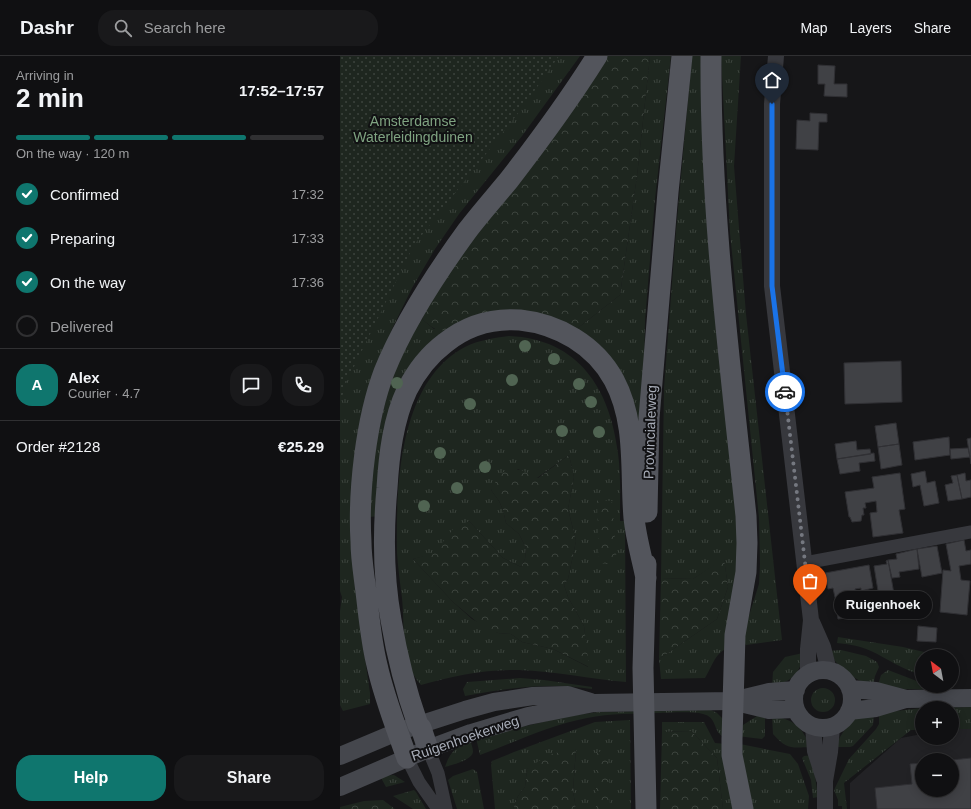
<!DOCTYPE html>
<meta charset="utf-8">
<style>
body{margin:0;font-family:Helvetica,sans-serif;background:#19191b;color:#f1f3f6;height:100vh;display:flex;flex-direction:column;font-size:15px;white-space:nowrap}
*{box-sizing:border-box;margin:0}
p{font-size:13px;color:#9c9d9f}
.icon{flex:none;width:22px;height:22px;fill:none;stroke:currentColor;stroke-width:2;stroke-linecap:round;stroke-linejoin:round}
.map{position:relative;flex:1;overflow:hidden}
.panel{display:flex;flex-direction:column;background:#101012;width:340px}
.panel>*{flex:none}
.needle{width:26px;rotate:328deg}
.controls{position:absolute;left:575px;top:593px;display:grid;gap:8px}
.controls a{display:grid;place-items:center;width:44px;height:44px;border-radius:50%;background:#101012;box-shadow:0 2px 10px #0003,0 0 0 1px #303032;font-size:20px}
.pin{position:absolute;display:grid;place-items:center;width:34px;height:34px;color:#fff;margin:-41px -17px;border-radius:50% 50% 50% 0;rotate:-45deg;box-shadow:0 0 4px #0007}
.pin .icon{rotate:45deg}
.courier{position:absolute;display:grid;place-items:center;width:40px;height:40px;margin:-20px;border:3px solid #1a73e8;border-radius:50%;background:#fff;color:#222;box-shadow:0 1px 5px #0007}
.bubble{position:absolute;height:28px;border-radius:14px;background:#101012;box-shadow:0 2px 10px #0003,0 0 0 1px #303032;font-size:13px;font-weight:800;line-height:28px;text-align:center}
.headline em{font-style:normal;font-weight:800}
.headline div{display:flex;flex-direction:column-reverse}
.headline{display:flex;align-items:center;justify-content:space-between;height:68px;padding:0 16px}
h1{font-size:26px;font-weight:800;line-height:30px}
.bar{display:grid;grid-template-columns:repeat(4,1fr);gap:6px 4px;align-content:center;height:48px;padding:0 16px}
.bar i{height:5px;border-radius:3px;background:#303032}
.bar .active{background:#0f766e}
.bar p{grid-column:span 4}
.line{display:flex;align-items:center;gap:10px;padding:0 16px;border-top:1px solid #303032}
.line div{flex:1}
.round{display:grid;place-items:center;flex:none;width:42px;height:42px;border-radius:16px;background:#19191b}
ol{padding:0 16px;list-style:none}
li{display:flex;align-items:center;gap:12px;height:44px}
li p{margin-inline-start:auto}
li .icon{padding:4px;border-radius:50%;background:#0f766e;color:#fff;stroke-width:4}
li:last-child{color:#9c9d9f}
li i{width:22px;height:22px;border:2px solid #303032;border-radius:50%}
.button{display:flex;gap:8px;margin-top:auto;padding:8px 16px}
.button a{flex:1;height:46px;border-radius:16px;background:#0f766e;color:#fff;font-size:16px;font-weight:800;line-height:46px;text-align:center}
.button a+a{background:#19191b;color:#f1f3f6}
header{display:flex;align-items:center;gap:24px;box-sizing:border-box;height:56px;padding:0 20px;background:#101012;border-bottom:1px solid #303032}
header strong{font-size:19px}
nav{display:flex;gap:22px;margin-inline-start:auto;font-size:14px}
.search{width:280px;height:36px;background:#19191b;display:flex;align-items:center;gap:10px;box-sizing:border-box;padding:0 14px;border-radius:16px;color:#9c9d9f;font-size:15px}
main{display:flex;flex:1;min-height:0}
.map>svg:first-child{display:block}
.built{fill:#222225;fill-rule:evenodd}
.grass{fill:url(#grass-tufts);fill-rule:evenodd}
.forest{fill:url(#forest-crowns)}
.park{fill:url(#park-dots)}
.building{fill:#404145;stroke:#303034}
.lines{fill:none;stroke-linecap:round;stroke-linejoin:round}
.minor{stroke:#37383d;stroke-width:13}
.tertiary{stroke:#37383d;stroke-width:16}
.secondary{stroke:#45474d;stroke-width:18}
.primary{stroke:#53555c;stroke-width:21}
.tree{fill:#506452}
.done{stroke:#757880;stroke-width:4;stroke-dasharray:0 7.2}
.route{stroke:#1a73e8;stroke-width:5}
.labels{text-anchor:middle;stroke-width:4;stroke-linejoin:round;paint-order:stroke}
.park-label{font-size:14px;fill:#7fa381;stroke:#111113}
.street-label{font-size:14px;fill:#a8adb8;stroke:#111113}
</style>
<header>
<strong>Dashr</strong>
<div class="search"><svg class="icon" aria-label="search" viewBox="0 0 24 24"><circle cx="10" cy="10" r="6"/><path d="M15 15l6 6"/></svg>Search here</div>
<nav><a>Map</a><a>Layers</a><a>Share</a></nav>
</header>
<main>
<section class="panel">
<div class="headline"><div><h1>2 min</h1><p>Arriving in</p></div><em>17:52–17:57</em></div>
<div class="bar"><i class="active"></i><i class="active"></i><i class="active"></i><i></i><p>On the way · 120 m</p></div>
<ol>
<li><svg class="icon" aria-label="check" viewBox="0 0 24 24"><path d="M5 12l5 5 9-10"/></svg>Confirmed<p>17:32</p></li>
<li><svg class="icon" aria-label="check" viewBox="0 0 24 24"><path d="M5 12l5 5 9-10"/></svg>Preparing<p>17:33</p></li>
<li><svg class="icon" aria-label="check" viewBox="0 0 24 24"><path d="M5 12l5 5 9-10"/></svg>On the way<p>17:36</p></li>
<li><i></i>Delivered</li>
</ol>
<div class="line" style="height:72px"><b class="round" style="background:#0f766e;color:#fff">A</b><div><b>Alex</b><p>Courier · 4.7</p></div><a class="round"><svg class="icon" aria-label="chat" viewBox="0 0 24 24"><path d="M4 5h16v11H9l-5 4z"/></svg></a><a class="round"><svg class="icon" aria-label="phone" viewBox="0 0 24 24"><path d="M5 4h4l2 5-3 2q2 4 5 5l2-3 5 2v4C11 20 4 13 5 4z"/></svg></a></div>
<div class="line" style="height:52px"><div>Order #2128</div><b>€25.29</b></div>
<div class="button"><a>Help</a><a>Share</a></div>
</section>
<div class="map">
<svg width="631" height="753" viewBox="0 0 631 753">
<defs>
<pattern id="grass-tufts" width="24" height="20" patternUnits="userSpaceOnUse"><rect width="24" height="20" fill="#1e261f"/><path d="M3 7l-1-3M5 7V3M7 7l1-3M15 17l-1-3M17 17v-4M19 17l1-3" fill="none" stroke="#3c433d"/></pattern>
<pattern id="forest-crowns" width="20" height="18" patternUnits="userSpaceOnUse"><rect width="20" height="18" fill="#1e261f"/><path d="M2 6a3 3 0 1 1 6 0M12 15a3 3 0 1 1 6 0" fill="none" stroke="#3c433d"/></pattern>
<pattern id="park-dots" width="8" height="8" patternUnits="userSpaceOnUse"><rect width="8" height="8" fill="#1e261f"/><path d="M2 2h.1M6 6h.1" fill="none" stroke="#3c433d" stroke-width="1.8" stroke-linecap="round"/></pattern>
</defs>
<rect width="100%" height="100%" fill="#161618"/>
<!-- built -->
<path class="built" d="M631,670v83h-121v-26l51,-45 21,-4v4h30v-9zM582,704h30v30h-30z"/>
<!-- grass -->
<path class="grass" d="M120,0h120l-58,80 -63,78 -24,35 -23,39 -20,41 -16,43 -14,266 8,55v11l-27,7 -3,-6v-94l2,-14 -2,-6v-409z
M310,0h21l-16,143 -10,122 -1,52 -6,85 -5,-36 -59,-91 46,-36 17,-119z
M352,0h14l36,505 -16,88c-11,4 -15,20 -21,29l-44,1 -2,-20 58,-40 11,-32 -4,-28 -31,20 -32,-1 3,-190 12,-157z
M381,0h20l-7,110 12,148 36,326 -36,5 -5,-4 18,-57 1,-20 -1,-46 -29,-285z
M77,259l17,14 23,-1 -34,29 -43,159 -11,1 5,-65 16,-71z
M169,280c70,3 101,53 109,117 3,23 2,45 2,68h5l1,161c-36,-3 -71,-11 -107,-12 -34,-1 -66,6 -98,15 -21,-23 -16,-58 -19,-87 -2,-15 -4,-30 -5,-45 -1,-65 1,-171 68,-206 14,-7 29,-9 44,-11zM229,399l5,22 -6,32 8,32 -8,38 -4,6 4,12 16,29 4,41 -35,-18 -31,-7 -11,-8 -13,-1 -26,-14 -19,-17 -40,-43 21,-5 35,-33 34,37 18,9 4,-8 1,-11 -7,-14 -13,-11 -3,-13 -4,-9 -8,-11 27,-21 19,9z
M498,581l65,10 38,9h-19v19c-19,-5 -34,-16 -51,-24 -11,-5 -22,-7 -34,-8z
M501,594l25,6 11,6 2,5 -4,9 -2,10c-19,-6 -35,-18 -45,-35z
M463,597c-3,23 -11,27 -31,34l1,-15 12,-15z
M548,614l34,13v3c9,0 21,-2 28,3l-1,1 -45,-1 -26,-4 3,-10z
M180,622l24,2 48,7v2c-43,-7 -85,-1 -127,7l-2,-7 4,-7z
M471 644a12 12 0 1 1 24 0a12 12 0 1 1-24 0Z
M631,651v22h-19v-21h-17z
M582,652v22h-11l-67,53 3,26h-5v-3h-4v-6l-4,-10 15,-31 27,-30 3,-5v-11z
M371,654l6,3 7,7 -2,16c-9,-6 -5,-19 -19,-22 -11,-3 -34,-1 -46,-1 -23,1 -47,0 -70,5 -37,7 -72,24 -107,37l-4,-17 92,-22 31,-4z
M534,657l-1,12 -20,21 -3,1h-14c3,-11 14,-27 25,-31 4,-2 9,-2 13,-3z
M417,660h8v20l-3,3 -25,-3 6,-11z
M432,660c21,3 31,11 38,31 -19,1 -24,2 -37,-13z
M290,664l1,89h-55l-3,-18 3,-42 -49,20 -2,18 -7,9 -5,13h-18l-4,-44 1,-4 22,-9 81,-30z
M322,666h42l11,21 11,1 13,65h-16l-6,-51 -26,-27 -29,1z
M130,684c1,3 3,8 3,12 -1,8 -21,13 -28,15 5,-15 11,-20 25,-27z
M400,688l50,10 8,10 11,32 -1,13h-56z
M472,699l6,42 -5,1 -2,-18 -9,-22 2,-2z
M133,713l4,3 7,37h-27l-9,-29 5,-4z
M54,719l11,7 -19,5 -6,-11z
M74,734l2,2 10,17h-13l-20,-13z"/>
<!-- forest -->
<path class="forest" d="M262,0h48l-13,120 -17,119 -46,36 -117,-3c-19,4 -20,4 -35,-9l9,-22z
M229,399l5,22 -6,32 8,32 -8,38 -4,6 4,12 16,29 5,41 -36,-18 -31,-7 -11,-8 -13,-1 -14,-5 -31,-26 -40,-43 21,-6 20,-25 15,-7 34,37 18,9 4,-8 1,-11 -7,-14 -13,-11 -3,-13 -4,-9 -8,-11c3,-5 6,-12 10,-16 12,-10 26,-2 37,4z
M257,444l15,1 5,64 -18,-2z
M384,502l4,29 -11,32 -58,40 2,-81 32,1z
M351,675l26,27 6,51h-63l2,-77z
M236,692l-3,43 3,18h-63l5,-13 7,-9 2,-18 21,-14z
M268,695l2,58h-14v-57z
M43,744l12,9h-55v-2l24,-6z"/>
<!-- park -->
<path class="park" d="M0,0h219l-36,51 -109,138 -68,138 -6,21z"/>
<!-- building -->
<path class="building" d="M478,9l17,1 -1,18h13v13l-23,-1 1,-12h-7z
M470,57l17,1v8h-8l-1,28 -22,-1 1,-29 13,1z
M561,305l1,41 -57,2 -1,-41z
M556,367l3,21 -21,3 -3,-21z
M609,381l1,18 -35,5 -2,-18z
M631,382v26l-4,-25z
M516,385l1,9 13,-1 1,5 -34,5 -2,-15z
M559,388l3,21 -21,4 -3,-22z
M628,392l2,9 -19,2 -1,-10z
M534,397l1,8 -16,2 1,8 -20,3 -3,-15z
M585,415l2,12 8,-2 4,22 -15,3 -4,-21 -7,2 -2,-13z
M560,417l5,36 -6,1 4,23 -30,4 -3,-24 7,-1 -1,-11 -11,2 1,5h-3l1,7h-2l-1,6 -9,1 -2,-5h-1l-4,-25 29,-4 -2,-11z
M625,417l1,8 5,-1v17l-9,2 -5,-24z
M617,419l5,24 -14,2 -3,-16 8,-2 -2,-7z
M624,484l2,11 5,-1v14l-12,2 2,14 9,1 -3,34 -27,-3 3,-42 8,1 -5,-27z
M597,490l5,27 -20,4 -5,-28z
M577,493l2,20 -20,3 1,5 -8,1 -4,-18 9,-1 -1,-5z
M548,504l6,34 -13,2 1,7 -8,1 -3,-12 7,-1 -4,-25 13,-2 -1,-3z
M529,509l4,23 -12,3v-3l-6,1 2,9 -21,4 -3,-14 -5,1 -3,-16z
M531,536l3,12 -7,2 -3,-13z
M516,542l3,18 -21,3 -2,-17z
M578,570l19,2 -1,14 -19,-1z
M631,702v51h-94l-2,-21 37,-4 -2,-20 12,-1v27h30v-30h-1z"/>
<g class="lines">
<!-- minor -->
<path class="minor" d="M464,503l6,3 161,-30
M88,693l10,24 8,36
M67,702l12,24 19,27"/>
<!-- tertiary -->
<path class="tertiary" d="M436,0l-4,48v182l39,334 -3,29v26
M472,566l11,25 6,24
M473,670l2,25 9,28
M485,753v-28l5,-29 2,-25"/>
<!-- secondary -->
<path class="secondary" d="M454 643a29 29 0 1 1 58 0a29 29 0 1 1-58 0Z
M510,633l26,2 30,8
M396,646l33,8 27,-1
M509,655l27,-3 30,-9 65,-1
M0,700l57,-24 68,-22 29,-8 39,-6 35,-1 23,7
M0,731l88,-38 43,-16 57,-17 66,-13 138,-2 37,-9 27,-2"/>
<!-- primary -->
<path class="primary" d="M371,0c-1,154 19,307 35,460l1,27 -1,29 -11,63 -3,104v16l11,54
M307,456l2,-94 19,-226 14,-136
M306,508l-3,104 3,141
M88,693l-7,-21 -3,-3c-12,-34 -21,-69 -27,-105 -8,-44 -8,-88 -4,-132 2,-33 6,-68 20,-98 9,-18 22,-35 38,-47 21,-17 47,-25 75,-23 38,4 75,25 94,60 23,43 16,92 20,138 2,20 8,40 12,60
M67,702c-11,-31 -23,-61 -30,-93 -6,-24 -8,-49 -11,-73 -2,-17 -5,-34 -5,-50 -3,-51 5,-122 23,-170 20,-50 51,-97 83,-141 13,-17 28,-34 42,-51 31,-40 61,-81 88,-124"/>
</g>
<!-- trees -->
<g class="tree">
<circle cx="185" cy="290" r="6"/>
<circle cx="214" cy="303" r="6"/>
<circle cx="172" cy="324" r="6"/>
<circle cx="57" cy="327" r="6"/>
<circle cx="239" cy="328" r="6"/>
<circle cx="251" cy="346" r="6"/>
<circle cx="130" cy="348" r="6"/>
<circle cx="222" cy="375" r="6"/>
<circle cx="259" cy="376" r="6"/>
<circle cx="100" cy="397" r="6"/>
<circle cx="145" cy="411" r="6"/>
<circle cx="117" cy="432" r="6"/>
<circle cx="84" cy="450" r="6"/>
</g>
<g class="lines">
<!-- done -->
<path class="done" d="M445,336l25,213"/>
<!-- route -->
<path class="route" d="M432,48v182l13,106"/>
</g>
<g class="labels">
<!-- park labels -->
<g class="park-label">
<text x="73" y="70">Amsterdamse<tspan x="73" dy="16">Waterleidingduinen</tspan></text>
</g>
<!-- street labels -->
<g class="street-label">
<text transform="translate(310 376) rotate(-88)" y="5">Provincialeweg</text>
<text transform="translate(125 682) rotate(-19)" y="5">Ruigenhoekerweg</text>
</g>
</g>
</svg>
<div class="controls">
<a><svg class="needle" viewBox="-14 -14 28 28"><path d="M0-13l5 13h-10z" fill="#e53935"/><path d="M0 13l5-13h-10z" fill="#9c9d9f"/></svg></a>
<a>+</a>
<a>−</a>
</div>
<div class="pin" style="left:470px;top:549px;background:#ea580c"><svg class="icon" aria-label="bag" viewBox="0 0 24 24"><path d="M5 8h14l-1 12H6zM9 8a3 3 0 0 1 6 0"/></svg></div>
<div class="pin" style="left:432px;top:48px;background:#1f2937"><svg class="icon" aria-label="home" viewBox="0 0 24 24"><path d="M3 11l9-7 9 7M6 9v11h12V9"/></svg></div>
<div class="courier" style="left:445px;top:336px"><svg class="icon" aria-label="car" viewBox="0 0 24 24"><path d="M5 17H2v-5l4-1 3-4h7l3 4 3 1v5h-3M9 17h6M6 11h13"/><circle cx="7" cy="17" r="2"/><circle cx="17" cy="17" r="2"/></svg></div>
<div class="bubble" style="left:494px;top:535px;width:98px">Ruigenhoek</div>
</div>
</main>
